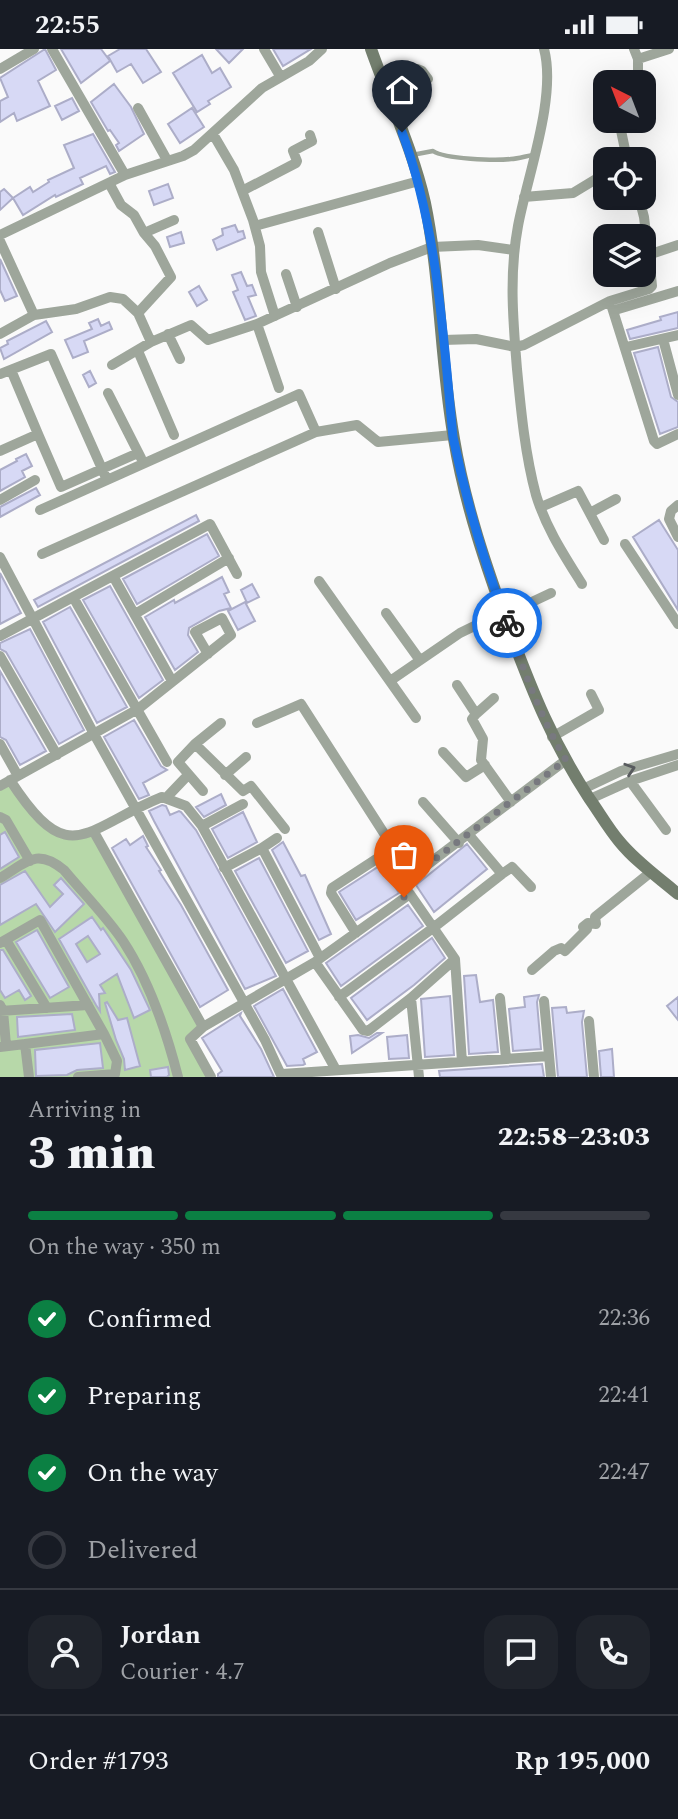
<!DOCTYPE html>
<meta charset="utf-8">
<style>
body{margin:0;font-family:Spectral,serif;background:#20242c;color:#f1f3f6;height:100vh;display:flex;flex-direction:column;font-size:26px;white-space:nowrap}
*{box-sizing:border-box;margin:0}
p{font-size:23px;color:#9ea1a6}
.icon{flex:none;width:38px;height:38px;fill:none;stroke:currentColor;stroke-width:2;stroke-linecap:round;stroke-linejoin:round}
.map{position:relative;height:1028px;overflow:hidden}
.drawer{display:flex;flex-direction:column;background:#171b24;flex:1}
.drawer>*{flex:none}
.needle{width:46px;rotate:318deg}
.tools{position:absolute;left:593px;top:21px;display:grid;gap:14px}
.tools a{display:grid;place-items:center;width:63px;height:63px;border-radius:14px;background:#171b24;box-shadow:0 7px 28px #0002;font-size:35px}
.pin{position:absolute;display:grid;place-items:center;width:60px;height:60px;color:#fff;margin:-72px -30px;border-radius:50% 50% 50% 0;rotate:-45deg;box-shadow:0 0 7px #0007}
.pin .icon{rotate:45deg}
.courier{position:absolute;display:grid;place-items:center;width:70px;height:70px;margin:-35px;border:5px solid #1a73e8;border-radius:50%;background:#fff;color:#222;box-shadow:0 2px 9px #0007}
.summary em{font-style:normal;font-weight:800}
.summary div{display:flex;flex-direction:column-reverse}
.summary{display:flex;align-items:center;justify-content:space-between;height:119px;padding:0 28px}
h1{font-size:46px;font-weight:800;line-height:52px}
.bar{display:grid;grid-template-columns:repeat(4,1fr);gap:10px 7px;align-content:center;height:84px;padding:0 28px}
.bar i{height:9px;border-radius:5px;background:#363941}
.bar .selected{background:#0b8043}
.bar p{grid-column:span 4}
.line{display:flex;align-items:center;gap:18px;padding:0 28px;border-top:2px solid #363941}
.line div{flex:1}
.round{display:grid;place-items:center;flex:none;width:74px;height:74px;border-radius:21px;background:#20242c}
ol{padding:0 28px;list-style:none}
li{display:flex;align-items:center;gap:21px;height:77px}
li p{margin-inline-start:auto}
li .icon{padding:7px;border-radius:50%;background:#0b8043;color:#fff;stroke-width:4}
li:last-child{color:#9ea1a6}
li i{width:38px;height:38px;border:4px solid #363941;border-radius:50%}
.status{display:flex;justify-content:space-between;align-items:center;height:49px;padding:0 35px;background:#171b24;direction:ltr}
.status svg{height:19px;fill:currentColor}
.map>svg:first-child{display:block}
.green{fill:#b7d8a9}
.building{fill:#d7d9f5;stroke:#acadc8;stroke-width:2;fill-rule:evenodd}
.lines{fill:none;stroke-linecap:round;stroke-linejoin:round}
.lane{stroke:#9ea69b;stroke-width:4.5}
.street{stroke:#9ea69b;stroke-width:10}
.secondary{stroke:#737e6e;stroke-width:12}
.oneway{stroke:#585b5e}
.done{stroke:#78797f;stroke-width:7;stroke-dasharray:0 12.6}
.route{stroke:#1a73e8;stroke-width:9}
</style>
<div class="status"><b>22:55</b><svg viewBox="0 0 49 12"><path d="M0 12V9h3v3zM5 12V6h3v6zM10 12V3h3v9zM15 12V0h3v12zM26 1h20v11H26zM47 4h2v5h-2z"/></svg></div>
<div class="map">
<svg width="678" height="1028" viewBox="0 0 678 1028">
<rect width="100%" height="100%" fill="#fafafa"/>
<!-- green -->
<path class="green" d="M10,731l47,53 37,-1 109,195 -13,12 21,38h-211v-291z"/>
<!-- building -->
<path class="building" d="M45,0l11,21 -18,11 12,25 -33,15 -3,-8 -14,9v-21l8,-4 -8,-19z
M61,0h40l9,12 -29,22z
M120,0h26l15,23 -18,11 -12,-19 -14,8 -9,-16z
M216,0h27l-14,14z
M273,0h38l-28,17z
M202,6l10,18 8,-5 11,19 -23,14 2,3 -13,8 -24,-39z
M114,35l17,23 13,27 -25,17 -3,-6 3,-2 -9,-13 -2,1 -17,-29z
M72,49l7,13 -17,9 -7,-14z
M192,59l12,19 -24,16 -12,-19z
M93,85l22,38 -5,2 -4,-8 -26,12 3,6 -27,13 -1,-2 -32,20 -10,-17 17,-11 3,5 16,-10 -1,-2 26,-12 -10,-23z
M168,135l5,14 -19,7 -5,-14z
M4,140l9,9 -13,12v-18z
M235,176l3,7 5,-1 2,7 -28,12 -4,-10 10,-5 -1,-6z
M181,183l3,11 -14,4 -3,-10z
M0,210l17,37 -12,5 -5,-11z
M241,223l6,14 5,-1 4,10 -8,2 8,19 -11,4 -12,-28 5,-2 -6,-15z
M199,237l8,14 -10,6 -8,-14z
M678,263v16l-48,11 -3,-9 34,-10 -1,-3z
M98,270l3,7 8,-4 3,7 -28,12 4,11 -15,6 -8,-18 27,-11 -3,-6z
M46,272l6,11 -48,27 -4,-11 8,-4 -1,-3z
M658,298l13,50 7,5v25l-18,7 -26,-81z
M90,322l6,12 -7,4 -6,-12z
M26,405l6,12 -10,5 3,6 -25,14v-21l17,-9 -1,-2z
M36,439l4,7 -40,22v-10z
M196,466l3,6 -161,86 -4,-7z
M659,471l19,30v60l-45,-73z
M207,485l12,22 -82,48 -14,-25z
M0,524l21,40 -21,11z
M222,528l7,15 -5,2 7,14 -12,3 -30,17 -1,7 10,17 -23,18 -30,-53 29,-17 1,3z
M252,535l7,13 -12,6 -6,-13z
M110,537l53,94 -24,18 -56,-98z
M245,553l10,19 -17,9 -10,-19z
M70,558l57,100 -30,16 -54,-101z
M30,580l54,101 -25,14 -53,-92 -6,-3v-6z
M0,622l46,80 -26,14 -14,-25 -6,-3z
M134,671l27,46 6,4 -24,13 6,12 -10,4 -35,-62z
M221,745l5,11 -22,12 -8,-10z
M162,756l4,1 4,9 9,-4 2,1 15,18 80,146 -31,13 -91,-168 -5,-10z
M243,763l14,30 -29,16 -16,-29z
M5,783l14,25 -19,12v-34z
M143,787l5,10 -2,1 15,23 -2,1 22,34 47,85 -28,17 -88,-159 14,-9 4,6z
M283,793l18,34 4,-1 22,50 4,9 -12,6 -47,-90z
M467,795l20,25 -53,43 -18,-27z
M259,809l49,93 -22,12 -51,-92z
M381,816l18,28 -43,27 -17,-28z
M25,822l25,36 13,-13 -9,-9 7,-7 23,26 -29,28 -19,-28 -36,21v-40z
M408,856l15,21 -82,60 -15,-23z
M92,868l9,13 2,-2 28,42 19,40 -16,8 -17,-44 -17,11 5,8 -6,1 1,17 -4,-6 -37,-66zM88,887l12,18 -13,8 -11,-18z
M37,881l32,57 -19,11 -34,-56z
M432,889l13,20 -31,27 -47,35 -16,-22z
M0,901h3l28,46 -6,4 -6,-10 -14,8 -5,-8z
M476,926l4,27 13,-2 5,52 -29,2 -5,-78z
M283,940l34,63 -14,7 2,5 -2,1 -16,1 -33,-60z
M539,946l-2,7 4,47 -28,2 -4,-42 16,-2 -1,-10z
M450,947l4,59 -29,2 -4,-58z
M678,948v23l-11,-14z
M107,953l11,18 9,-2 13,48 -15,4 -1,-11 -8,-19 -11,-37z
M566,958l1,6 17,-2 -2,11 5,55h-29l-6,-69z
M241,964l-1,3 21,33 13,28h-56v-3l4,-3 -20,-33z
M72,965l3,16 -57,7 -1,-20z
M377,984h5l-30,20 -2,-17 8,-1 11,3z
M407,986l2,23 -20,1 -2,-22z
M100,994l3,25 -26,2 -10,5 -31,1 -1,-26z
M612,1000l2,28h-13l-2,-26z
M542,1015l2,13h-104l-1,-6z
M168,1018l1,8 -2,2h-16l-1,-7z"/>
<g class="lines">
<!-- lane -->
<path class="lane" d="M412,106l21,-4c12,8 62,10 78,8 7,0 15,-3 22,-4"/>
<!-- street -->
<path class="street" d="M52,0l73,126
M264,0l16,27
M544,0c13,48 -17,128 -26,177 -9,48 -5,95 -1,143 4,42 8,85 19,126 10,33 28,60 46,89
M634,0l4,10v23
M638,10l31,-10
M0,20l34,-20
M383,34l34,-14 5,2 6,8
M138,59l29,52
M619,72l8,38
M213,85l21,36 19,50 7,26 1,26 14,44
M109,134l12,22 13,10 10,18 30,-13
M242,142l54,-28 1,-2 -4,-10 19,-10 -2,-6
M524,148l49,-4 33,-20
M255,177l164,-45
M318,183l18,57
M144,184l11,13 16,31 -33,36 13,29
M0,186l125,-60 58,-19 11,-6 68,-62 47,-27 13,-12
M0,192l34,74
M648,206l30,-10
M286,225l11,33
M610,252l44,140 3,3 21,-10
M615,261l63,-19
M257,275l22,64
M0,285l34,-19 42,-6 34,-12 13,2 15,14
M168,285l12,25
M663,290l15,56
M443,291l33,-1 39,8 9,-2 86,-44 39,-12 3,-3 -1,-10 -7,-59 -5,-19
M626,298l52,-12
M138,302l36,84
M112,316l39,-23 40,-17 17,15 49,-16 133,-61 42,-16 46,-2 35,5
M0,325l51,-20 56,126
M108,344l33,65
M38,385l23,53 77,-34
M0,402l38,-17 -27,-64
M0,451l35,-20
M678,456l-7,6 -2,8 9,18
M541,458l37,-16 26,49
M40,461l259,-116 17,38
M590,464l26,-14
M625,495l53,80
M42,505l274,-122 41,-7 21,17 75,-7
M0,508l94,177 171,306 17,37
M113,527l59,105
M319,532l97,137
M73,548l94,165
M501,558l16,2 34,-16
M386,564l33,46
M135,565l94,-56
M0,587l210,-112 27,50
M0,607l57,99
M390,632l70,-48 43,-21
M457,636l19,29 -4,5 11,20 -2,21 30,42
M476,665l18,-16
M257,674l44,-19 111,173
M552,688l47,-27 -8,-16
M0,695l18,32
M195,695l48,47 8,-5 34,43
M443,703l23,25 19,-12
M225,726l21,-18
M10,731c60,92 73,49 152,17l24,9 16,20 134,244
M630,732l36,49
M0,737l138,-77 93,-74 -9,-17 -27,14 13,22
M583,740l38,-18 57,-17
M203,742l-25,-29 17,-18 26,-21
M167,748l21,-22
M590,750l40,-18 48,-16
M423,753l36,41
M0,768l6,3 24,41
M202,777l41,-22
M94,783l109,195
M262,799l15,-10
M224,819l38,-20 58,110
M502,825l10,-7 19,20
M0,829c26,-15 36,-31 64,-8 19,23 42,46 59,71 27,41 43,89 55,136
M410,845l45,65 7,103
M356,884l-25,-40 1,-5 49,-32 4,2 17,26
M6,891l41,68
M0,894l40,-23 64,114 13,27 -2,13 -37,3
M315,913l48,68 5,1 43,-33 44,-39
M532,921l22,-19 7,-3 4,3 22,-22 -4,-2 5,-4 8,1 -1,-7 56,-45
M339,948l94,-69 69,-54 -33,-39
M411,949l8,79
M500,949l6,60
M544,952l7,76
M0,956l3,6 3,34
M0,962l88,-6
M589,972l5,56
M25,995l79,-10
M0,998l25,-3 4,33
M282,1025l267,-18
M211,1028l-21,-38 13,-12 112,-65 95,-68 -8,-10 164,-124"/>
<!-- secondary -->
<path class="secondary" d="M371,0c18,51 42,101 54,154 16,78 15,158 29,236 11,66 33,130 56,193 23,61 43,111 79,166 10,14 19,30 30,43 17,21 39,36 59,53"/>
</g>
<!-- one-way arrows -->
<defs><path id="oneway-chevron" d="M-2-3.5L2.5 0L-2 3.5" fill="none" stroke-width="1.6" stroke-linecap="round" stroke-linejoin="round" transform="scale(1.75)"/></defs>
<use class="oneway" href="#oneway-chevron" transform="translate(630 720) rotate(-18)"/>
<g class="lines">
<!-- done -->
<path class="done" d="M404,848l6,-3 -8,-10 164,-124c-26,-43 -42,-90 -59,-137"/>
<!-- route -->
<path class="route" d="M402,83c36,98 41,203 51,305 13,63 31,125 54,186"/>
</g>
</svg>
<div class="tools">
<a><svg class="needle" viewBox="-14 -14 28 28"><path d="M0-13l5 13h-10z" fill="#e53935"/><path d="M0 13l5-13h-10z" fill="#9ea1a6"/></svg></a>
<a><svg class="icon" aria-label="locate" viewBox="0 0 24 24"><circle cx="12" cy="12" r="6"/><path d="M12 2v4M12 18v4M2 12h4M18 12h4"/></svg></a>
<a><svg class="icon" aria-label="layers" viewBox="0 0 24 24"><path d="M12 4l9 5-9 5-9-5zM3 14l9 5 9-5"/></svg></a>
</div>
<div class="pin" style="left:404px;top:848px;background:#ea580c"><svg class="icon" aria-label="bag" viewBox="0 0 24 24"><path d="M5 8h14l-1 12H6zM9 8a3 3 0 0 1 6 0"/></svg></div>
<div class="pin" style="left:402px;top:83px;background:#1f2937"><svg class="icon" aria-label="home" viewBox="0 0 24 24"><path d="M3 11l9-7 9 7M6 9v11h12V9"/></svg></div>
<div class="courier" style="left:507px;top:574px"><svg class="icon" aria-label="bike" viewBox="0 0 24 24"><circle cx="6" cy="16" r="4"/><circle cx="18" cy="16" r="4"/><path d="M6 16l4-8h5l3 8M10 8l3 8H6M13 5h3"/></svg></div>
</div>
<section class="drawer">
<div class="summary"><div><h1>3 min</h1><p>Arriving in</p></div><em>22:58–23:03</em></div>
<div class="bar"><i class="selected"></i><i class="selected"></i><i class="selected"></i><i></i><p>On the way · 350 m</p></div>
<ol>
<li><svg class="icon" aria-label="check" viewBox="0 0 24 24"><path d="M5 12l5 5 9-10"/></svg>Confirmed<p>22:36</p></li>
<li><svg class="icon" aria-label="check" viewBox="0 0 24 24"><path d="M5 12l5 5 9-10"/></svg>Preparing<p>22:41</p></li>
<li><svg class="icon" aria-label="check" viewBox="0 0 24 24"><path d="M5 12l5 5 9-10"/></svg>On the way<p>22:47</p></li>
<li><i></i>Delivered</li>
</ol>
<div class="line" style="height:126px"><a class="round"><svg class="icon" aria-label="person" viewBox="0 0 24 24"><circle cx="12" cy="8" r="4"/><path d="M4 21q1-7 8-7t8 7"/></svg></a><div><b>Jordan</b><p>Courier · 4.7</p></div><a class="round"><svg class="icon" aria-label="chat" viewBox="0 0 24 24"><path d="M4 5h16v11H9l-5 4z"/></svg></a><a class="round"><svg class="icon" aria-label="phone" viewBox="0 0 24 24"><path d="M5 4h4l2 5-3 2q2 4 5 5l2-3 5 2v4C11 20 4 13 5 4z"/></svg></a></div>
<div class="line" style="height:91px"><div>Order #1793</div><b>Rp 195,000</b></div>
</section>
